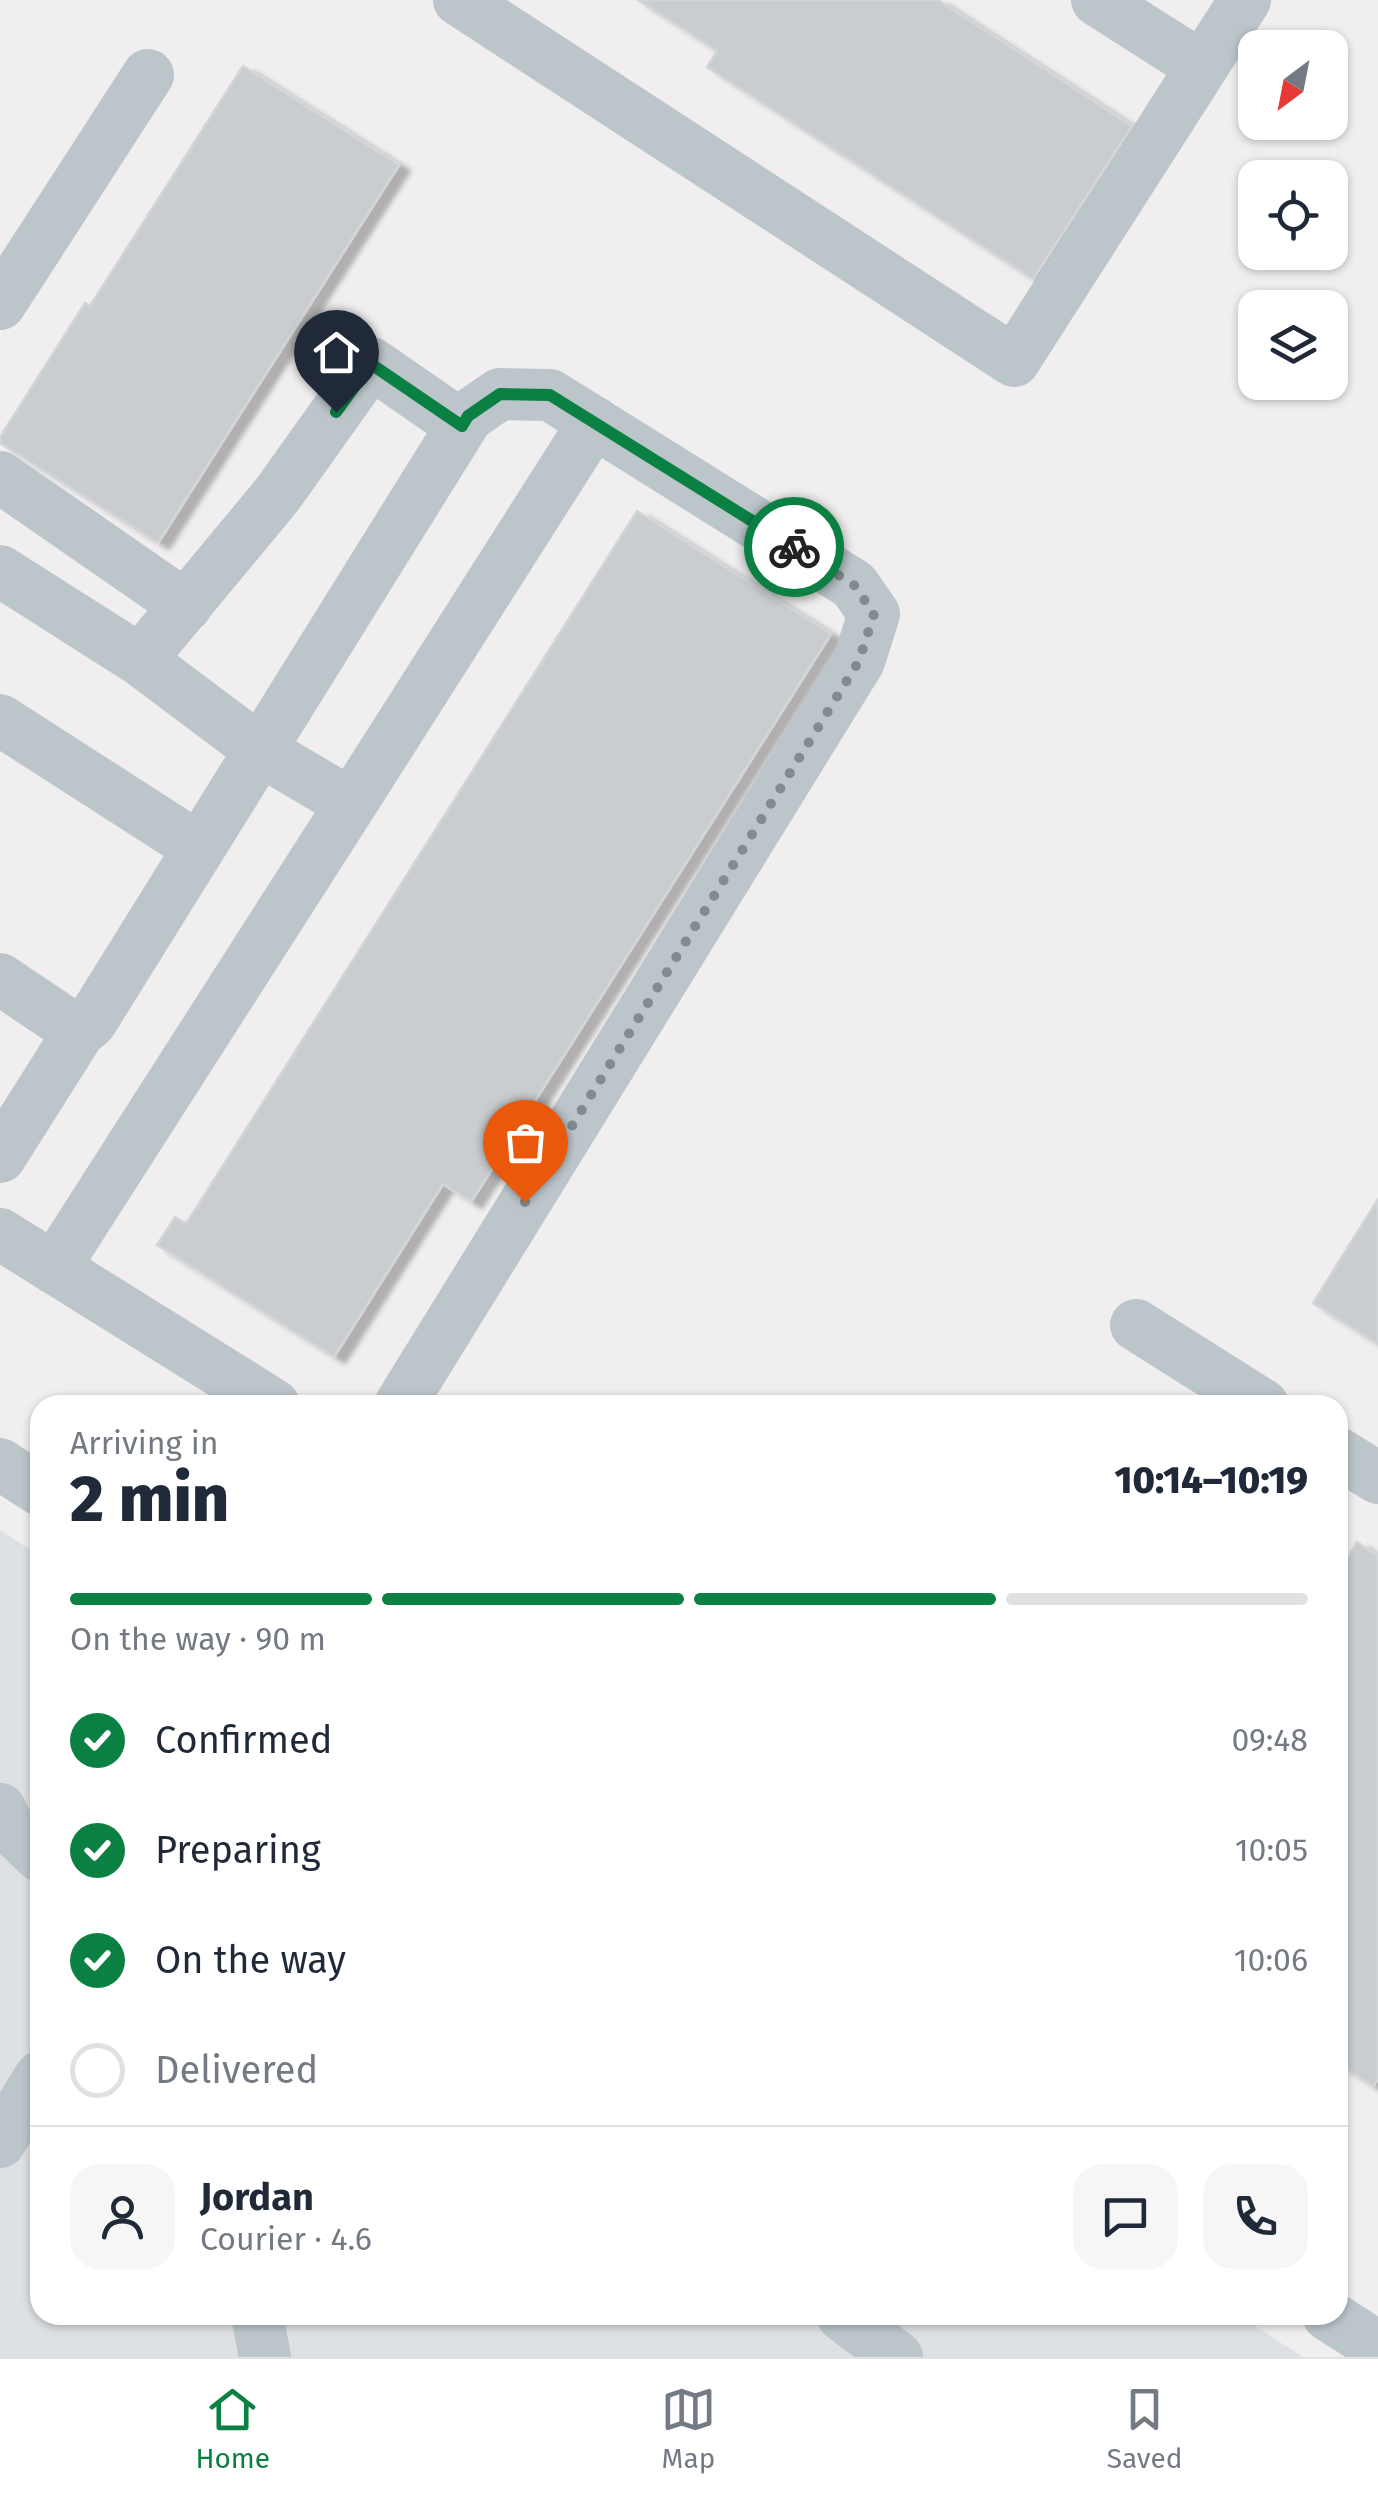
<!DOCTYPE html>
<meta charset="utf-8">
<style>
body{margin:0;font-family:"Fira Sans",sans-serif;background:#f6f6f7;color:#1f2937;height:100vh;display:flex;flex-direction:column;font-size:38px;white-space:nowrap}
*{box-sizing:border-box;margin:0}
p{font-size:32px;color:#747a83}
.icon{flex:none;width:55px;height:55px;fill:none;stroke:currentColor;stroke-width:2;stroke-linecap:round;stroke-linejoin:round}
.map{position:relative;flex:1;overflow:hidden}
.panel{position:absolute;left:30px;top:1395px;width:1318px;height:930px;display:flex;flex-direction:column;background:#fff;border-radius:30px;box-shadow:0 2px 8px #0004}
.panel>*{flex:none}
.needle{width:65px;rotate:212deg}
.fabs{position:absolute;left:1238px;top:30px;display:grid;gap:20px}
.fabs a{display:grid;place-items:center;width:110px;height:110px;border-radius:20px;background:#fff;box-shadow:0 2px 8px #0004;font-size:50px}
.pin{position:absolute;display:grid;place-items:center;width:85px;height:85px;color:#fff;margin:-102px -42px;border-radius:50% 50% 50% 0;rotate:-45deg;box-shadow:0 0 10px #0007}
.pin .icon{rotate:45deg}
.courier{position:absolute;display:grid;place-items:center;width:100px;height:100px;margin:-50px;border:8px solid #0b8043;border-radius:50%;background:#fff;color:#222;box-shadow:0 2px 12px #0007}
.headline em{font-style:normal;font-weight:800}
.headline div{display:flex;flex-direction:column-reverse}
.headline{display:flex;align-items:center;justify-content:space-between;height:170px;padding:0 40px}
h1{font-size:65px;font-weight:800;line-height:75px}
.bar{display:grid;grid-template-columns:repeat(4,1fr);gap:15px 10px;align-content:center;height:120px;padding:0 40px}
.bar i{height:12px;border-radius:8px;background:#e0e1e3}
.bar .on{background:#0b8043}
.bar p{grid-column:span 4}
.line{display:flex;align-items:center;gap:25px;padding:0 40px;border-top:2px solid #e0e1e3}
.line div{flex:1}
.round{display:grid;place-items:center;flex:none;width:105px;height:105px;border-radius:30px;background:#f6f6f7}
ol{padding:0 40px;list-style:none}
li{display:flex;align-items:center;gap:30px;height:110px}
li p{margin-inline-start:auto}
li .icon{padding:10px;border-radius:50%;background:#0b8043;color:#fff;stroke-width:4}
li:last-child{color:#747a83}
li i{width:55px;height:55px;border:5px solid #e0e1e3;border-radius:50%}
.menu{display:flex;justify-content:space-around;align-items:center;height:140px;border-top:2px solid #e0e1e3;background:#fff;font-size:28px;color:#747a83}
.menu a{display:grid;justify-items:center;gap:5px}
.menu .on{color:#0b8043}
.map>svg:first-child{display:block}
.airport{fill:#dee1e3}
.building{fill:#c9cdd0;stroke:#d3d6d9;stroke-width:2.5;filter:url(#shadow)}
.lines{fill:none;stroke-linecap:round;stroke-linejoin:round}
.minor{stroke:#bbc5ca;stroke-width:52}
.done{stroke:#838b8e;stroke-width:10;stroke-dasharray:0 18}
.route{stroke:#0b8043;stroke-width:12}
</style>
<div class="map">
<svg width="1378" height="2357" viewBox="0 0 1378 2357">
<defs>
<filter id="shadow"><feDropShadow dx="11" dy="6" stdDeviation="2.5" flood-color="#0004"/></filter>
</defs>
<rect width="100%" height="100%" fill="#f1eeef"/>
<!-- airport -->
<path class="airport" d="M0,1530l40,26v759h1198l65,42h-1303z"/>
<!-- building -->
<path class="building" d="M638,0h300l194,126 -99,153 -326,-212 10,-16z
M243,66l156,99 -241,378 -158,-100v-6l85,-134 5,3z
M637,511l194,123 -360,568 -28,-18 -109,173 -177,-112 18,-28 11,7z
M1378,1199v145l-65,-41z
M1357,1542l21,14v523l-5,7 -35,-22v-490z"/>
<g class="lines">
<!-- minor -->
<path class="minor" d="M459,0l555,361 231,-361
M1097,0l105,67
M0,304l148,-229
M0,477l186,129
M0,571l140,89 137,-165 94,-132 91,63
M140,660l120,90 91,54 243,-382
M0,720l199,128
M0,979l79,53
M0,1157l79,-125 12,-10 377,-606 32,-22 50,1 304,190 20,29 -15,47 -459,744
M0,1234l274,171
M54,1268l297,-464
M1136,1325l127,80
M1338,1453l40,25
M0,1464l40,26
M0,1809l8,16 32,31
M0,2142l40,-65
M257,2315l8,42
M842,2315l55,42
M1328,2315l50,32"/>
</g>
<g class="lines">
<!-- done -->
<path class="done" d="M525,1202l334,-541 15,-47 -20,-29 -60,-38"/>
<!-- route -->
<path class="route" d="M336,412l35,-48 91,62 6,-10 32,-22 50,1 244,152"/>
</g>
</svg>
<div class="fabs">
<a><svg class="needle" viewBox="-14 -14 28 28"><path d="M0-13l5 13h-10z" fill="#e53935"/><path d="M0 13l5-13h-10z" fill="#747a83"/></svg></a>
<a><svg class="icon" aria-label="locate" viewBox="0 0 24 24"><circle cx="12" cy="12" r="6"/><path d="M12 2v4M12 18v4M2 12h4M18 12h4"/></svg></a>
<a><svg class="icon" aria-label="layers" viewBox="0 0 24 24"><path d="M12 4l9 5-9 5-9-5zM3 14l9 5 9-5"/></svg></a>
</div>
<div class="pin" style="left:525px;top:1202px;background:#ea580c"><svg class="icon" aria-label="bag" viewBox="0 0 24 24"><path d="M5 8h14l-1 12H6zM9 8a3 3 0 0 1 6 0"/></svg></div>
<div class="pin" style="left:336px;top:412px;background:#1f2937"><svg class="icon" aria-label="home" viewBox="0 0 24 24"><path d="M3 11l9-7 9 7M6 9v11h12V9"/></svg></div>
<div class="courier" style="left:794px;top:547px"><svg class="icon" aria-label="bike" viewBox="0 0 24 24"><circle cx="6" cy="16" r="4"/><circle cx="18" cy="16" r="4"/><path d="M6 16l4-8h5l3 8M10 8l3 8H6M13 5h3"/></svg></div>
<section class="panel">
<div class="headline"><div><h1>2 min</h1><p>Arriving in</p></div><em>10:14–10:19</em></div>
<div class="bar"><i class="on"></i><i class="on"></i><i class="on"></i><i></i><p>On the way · 90 m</p></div>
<ol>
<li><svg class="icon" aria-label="check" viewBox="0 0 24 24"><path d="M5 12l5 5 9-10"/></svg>Confirmed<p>09:48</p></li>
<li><svg class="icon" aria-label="check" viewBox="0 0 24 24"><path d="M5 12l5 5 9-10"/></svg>Preparing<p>10:05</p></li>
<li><svg class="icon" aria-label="check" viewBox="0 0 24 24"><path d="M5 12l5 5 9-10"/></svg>On the way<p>10:06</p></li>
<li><i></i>Delivered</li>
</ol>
<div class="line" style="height:180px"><a class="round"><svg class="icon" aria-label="person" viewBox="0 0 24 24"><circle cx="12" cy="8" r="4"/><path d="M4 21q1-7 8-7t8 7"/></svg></a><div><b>Jordan</b><p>Courier · 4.6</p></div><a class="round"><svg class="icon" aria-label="chat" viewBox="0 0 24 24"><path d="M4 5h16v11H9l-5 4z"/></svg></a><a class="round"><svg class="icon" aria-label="phone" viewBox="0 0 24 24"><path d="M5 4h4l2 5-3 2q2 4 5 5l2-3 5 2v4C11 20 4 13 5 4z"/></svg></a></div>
</section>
</div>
<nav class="menu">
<a class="on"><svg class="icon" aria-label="home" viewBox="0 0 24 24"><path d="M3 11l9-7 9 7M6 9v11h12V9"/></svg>Home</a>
<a><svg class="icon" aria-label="map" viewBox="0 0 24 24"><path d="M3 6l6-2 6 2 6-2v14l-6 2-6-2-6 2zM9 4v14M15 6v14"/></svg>Map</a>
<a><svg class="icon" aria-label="saved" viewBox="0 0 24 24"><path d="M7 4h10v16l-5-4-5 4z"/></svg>Saved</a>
</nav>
